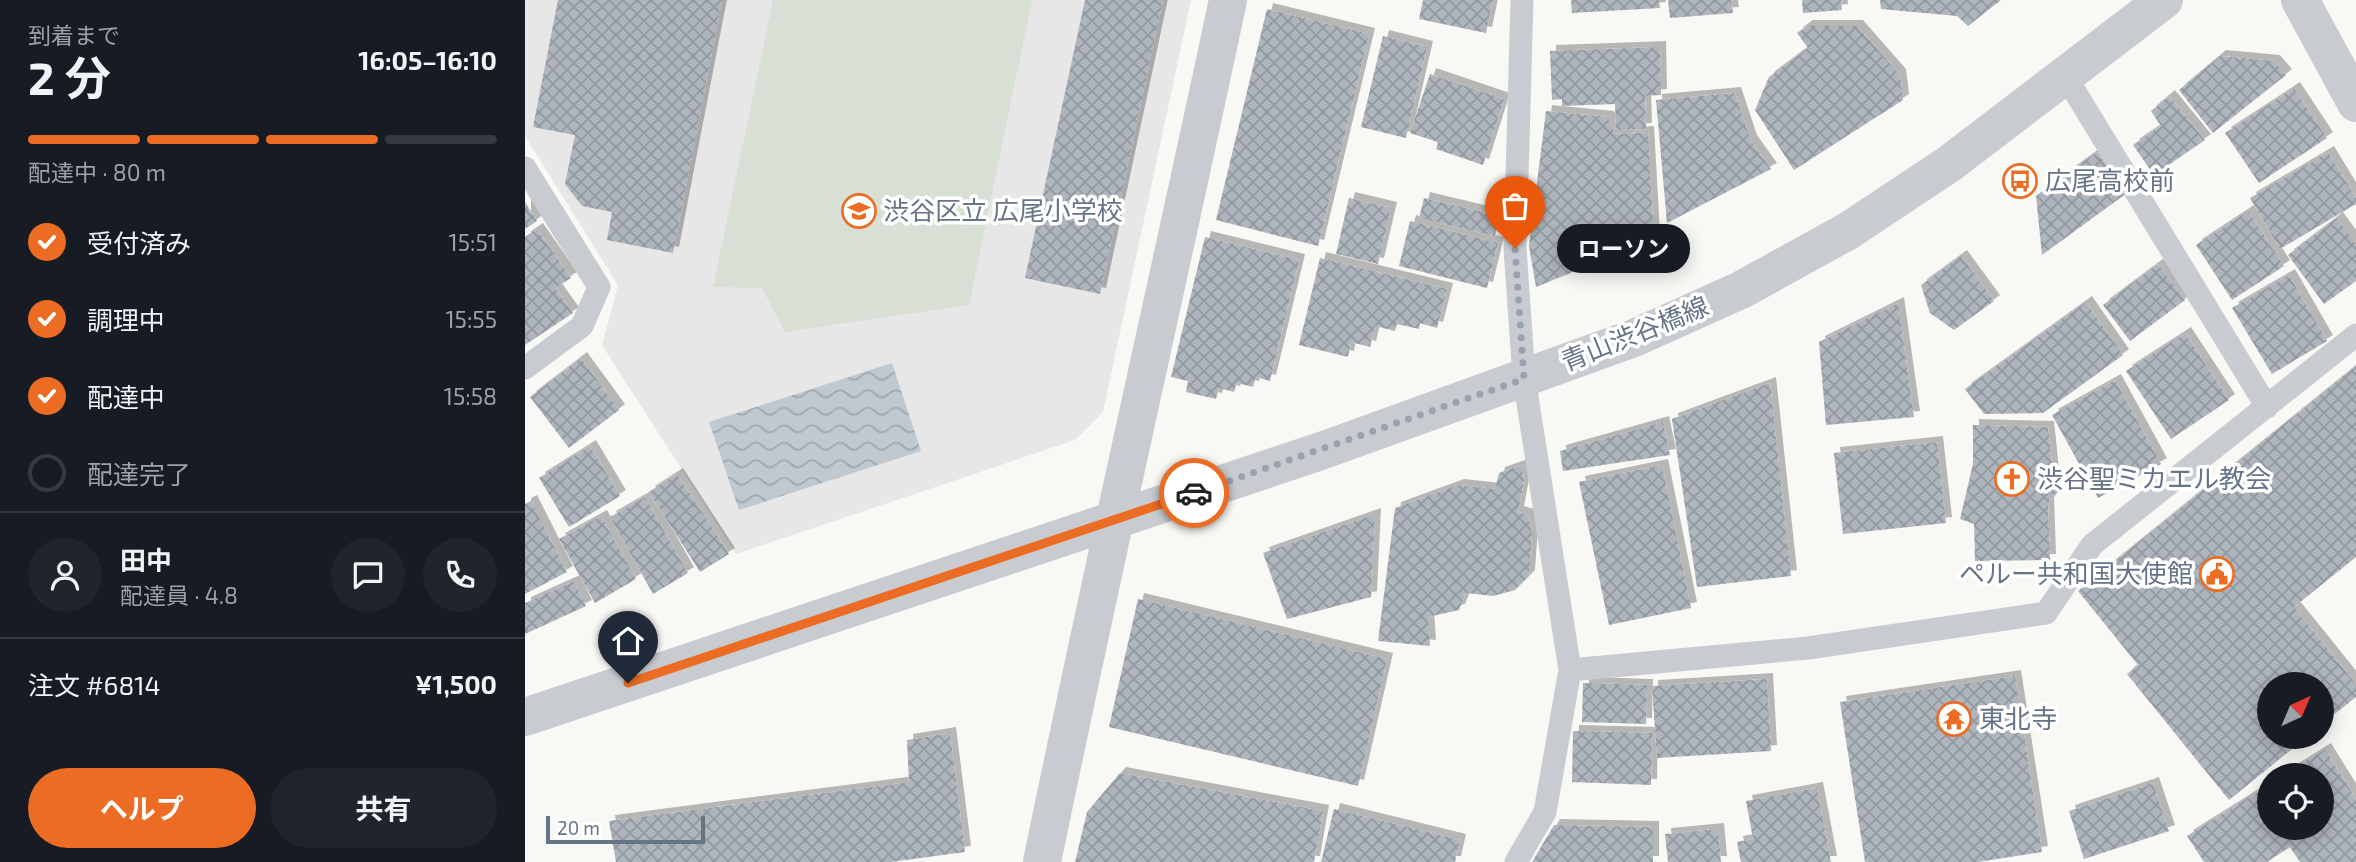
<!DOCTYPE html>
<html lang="ja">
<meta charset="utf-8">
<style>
body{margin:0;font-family:"Exo 2","Noto Sans JP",sans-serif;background:#20242c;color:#f1f3f6;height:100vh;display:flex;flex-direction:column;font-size:26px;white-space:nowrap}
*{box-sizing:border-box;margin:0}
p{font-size:23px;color:#9ea1a6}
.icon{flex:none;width:38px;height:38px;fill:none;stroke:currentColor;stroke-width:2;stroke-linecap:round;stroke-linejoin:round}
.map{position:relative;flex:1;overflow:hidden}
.side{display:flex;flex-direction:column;background:#171b24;width:525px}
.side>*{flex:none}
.needle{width:46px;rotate:44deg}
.fabs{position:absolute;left:1732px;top:672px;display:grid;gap:14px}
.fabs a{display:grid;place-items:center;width:77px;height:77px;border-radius:50%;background:#171b24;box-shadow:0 4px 18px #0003;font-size:35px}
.scale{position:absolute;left:21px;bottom:18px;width:159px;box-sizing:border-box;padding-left:7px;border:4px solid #667488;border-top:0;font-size:19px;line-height:24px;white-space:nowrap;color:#667488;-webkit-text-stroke:5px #fff;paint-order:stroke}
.pin{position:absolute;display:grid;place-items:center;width:60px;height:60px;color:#fff;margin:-72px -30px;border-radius:50% 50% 50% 0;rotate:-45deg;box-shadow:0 0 7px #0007}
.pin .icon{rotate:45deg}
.courier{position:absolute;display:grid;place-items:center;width:70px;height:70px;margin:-35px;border:5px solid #eb6c22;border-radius:50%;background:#fff;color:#222;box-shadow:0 2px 9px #0007}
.bubble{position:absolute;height:49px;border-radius:24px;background:#171b24;box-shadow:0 4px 18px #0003;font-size:23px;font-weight:700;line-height:49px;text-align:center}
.head em{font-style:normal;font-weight:700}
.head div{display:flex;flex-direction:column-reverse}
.head{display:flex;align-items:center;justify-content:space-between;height:119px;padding:0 28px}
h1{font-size:46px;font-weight:700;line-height:52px}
.bar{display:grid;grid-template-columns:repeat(4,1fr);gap:10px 7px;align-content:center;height:84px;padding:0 28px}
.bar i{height:9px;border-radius:5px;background:#363941}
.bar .selected{background:#eb6c22}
.bar p{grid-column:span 4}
.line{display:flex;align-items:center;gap:18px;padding:0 28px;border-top:2px solid #363941}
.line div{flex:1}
.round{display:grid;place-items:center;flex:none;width:74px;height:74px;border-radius:37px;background:#20242c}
ol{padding:0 28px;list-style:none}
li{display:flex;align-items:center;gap:21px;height:77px}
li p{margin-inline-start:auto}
li .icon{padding:7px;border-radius:50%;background:#eb6c22;color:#fff;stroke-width:4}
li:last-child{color:#9ea1a6}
li i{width:38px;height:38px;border:4px solid #363941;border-radius:50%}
.action{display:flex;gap:14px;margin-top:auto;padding:14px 28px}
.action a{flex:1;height:80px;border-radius:42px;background:#eb6c22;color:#fff;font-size:28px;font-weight:700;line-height:80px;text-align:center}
.action a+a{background:#20242c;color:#f1f3f6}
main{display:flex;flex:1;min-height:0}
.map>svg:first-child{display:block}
.built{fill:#e6e7e6}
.garden{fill:#d8e0d6}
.water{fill:url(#water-waves)}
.building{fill:url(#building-cross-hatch);filter:url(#shadow)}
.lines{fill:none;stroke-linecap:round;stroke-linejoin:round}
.service{stroke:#c8cbcf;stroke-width:23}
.minor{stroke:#c8cbcf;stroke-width:38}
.tertiary{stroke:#c8cbcf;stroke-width:38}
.done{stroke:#99a2ae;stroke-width:7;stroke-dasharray:0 12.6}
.route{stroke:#eb6c22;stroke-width:9}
.labels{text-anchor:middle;stroke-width:7;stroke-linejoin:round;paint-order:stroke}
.poi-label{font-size:26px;fill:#667488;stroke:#fff;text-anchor:start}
.street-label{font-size:26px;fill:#667488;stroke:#fff}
</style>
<main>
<section class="side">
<div class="head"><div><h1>2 分</h1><p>到着まで</p></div><em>16:05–16:10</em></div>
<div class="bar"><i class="selected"></i><i class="selected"></i><i class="selected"></i><i></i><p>配達中 · 80 m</p></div>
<ol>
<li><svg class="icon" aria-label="check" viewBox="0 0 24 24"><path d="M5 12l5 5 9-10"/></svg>受付済み<p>15:51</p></li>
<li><svg class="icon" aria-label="check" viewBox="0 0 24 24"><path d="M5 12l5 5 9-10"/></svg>調理中<p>15:55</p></li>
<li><svg class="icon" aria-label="check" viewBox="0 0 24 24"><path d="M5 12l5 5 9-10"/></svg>配達中<p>15:58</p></li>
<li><i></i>配達完了</li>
</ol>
<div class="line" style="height:126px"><a class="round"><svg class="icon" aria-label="person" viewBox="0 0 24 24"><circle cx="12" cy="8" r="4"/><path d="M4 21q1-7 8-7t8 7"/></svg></a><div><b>田中</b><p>配達員 · 4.8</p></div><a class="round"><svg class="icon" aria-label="chat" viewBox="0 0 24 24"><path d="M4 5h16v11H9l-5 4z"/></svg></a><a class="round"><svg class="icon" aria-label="phone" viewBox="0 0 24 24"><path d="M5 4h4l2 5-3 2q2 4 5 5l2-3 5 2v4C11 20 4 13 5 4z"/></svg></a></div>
<div class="line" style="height:91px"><div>注文 #6814</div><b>¥1,500</b></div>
<div class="action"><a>ヘルプ</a><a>共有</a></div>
</section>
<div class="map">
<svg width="1831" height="862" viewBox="0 0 1831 862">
<defs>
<pattern id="water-waves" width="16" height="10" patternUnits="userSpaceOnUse" patternTransform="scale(1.75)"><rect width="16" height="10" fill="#c0c9cf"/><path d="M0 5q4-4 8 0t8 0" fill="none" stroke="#a0a8ae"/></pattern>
<pattern id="building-cross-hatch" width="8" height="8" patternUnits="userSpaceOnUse" patternTransform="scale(1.75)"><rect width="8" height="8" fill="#afb5bd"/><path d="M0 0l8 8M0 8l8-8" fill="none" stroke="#92989f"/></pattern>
<filter id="shadow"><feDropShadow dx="6" dy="-6" stdDeviation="0" flood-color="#0004"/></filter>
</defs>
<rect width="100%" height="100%" fill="#f8f8f5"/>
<!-- built -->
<path class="built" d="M0,0h666l-88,412 -28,28 -339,114 -134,-209 16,-60 -93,-149z"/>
<!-- garden -->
<path class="garden" d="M248,0h259l-63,305 -184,27 -23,-44 -49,-1z"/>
<!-- water -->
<path class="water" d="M367,363l29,88 -182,59 -30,-88z"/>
<!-- building -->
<path class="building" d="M33,0h164l-49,253 -66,-13 5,-28 -30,-6 -17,-22 10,-49 -42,-8z
M560,0h78l-63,294 -75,-16z
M898,0h70l-7,33 -67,-14z
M1046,0h88l1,8 -88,5z
M1143,0h63l2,13 -63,5z
M1277,0h39l1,10 -39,3z
M1355,0h121l-33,26 -11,-10 -76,-7z
M742,9l102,25 -51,212 -102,-26z
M1282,26h50l43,49 3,25 -109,70 -39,-60 14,-33 39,-29 -11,-15z
M858,36l44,11 -21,91 -45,-11z
M1135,47l1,48 -16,1 1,33 -30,1 -1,-26 -53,2v-7l-10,1 -2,-49z
M1695,56l54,5 12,14 -73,58 -34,-43z
M905,74l74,25 -21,66 -47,-16 2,-7 -28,-9z
M1769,88l33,50 -68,45 -34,-50z
M1210,93l16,48 20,28 -104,54 -11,-123z
M1644,96l36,44 -51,35 -21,-30 28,-19 -10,-15z
M1021,111l62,6 7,17 33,-2 6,107 -118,48 -7,-41z
M1572,152l30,41 -85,62 -6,-59z
M1803,152l28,46v6l-76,45 -30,-51z
M824,198l42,10 -13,56 -42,-10z
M899,198l75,18 -4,20 -76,-18z
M0,202l12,19 -12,8z
M1723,211l36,55 -52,34 -36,-55z
M1812,218l19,26v37l-32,23 -36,-49z
M885,221l88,22 -11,45 -88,-22z
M12,229l34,49 -16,10 18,25 -48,32v-108z
M680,237l94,23 -29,121 -14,-4 -3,10 -16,-4 -3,9 -15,-4 -3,11 -30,-7 2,-11 -17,-4z
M1436,256l33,45 -40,29 -24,-17 -9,-28z
M795,258l127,31 -10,39 -17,-5 -1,6 -22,-5 -2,7 -20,-5 -5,21 -19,-5 -3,15 -49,-12z
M1633,264l27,36 -55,41 -27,-36z
M1764,275l38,66 -55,33 -40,-66z
M1561,302l37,53 -80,58 -59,1 -19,-25z
M1373,303l16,114 -88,8 -7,-83z
M1660,333l44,67 -58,39 -45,-68z
M56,358l38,52 -50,38 -39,-51z
M1831,366v191l-62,50 62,77v13l-34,27v-40h-52v53h37l-78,63 -102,-126 11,-9 -60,-74z
M1590,380l46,84 -63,34 -46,-83z
M1245,383l21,193 -94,11 -25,-168z
M1138,422l7,33 -107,16 -3,-20z
M1448,425l75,2 7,67 -7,9 2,57 -75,1 -1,-37 -14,-5 13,-55z
M1412,442l9,81 -103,11 -9,-81z
M65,446l30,50 -51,31 -30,-49z
M997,465l2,15 -6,32 10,3 4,18 -3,43 -14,14 -22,6 -27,-3 -7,17 -31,7 2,29 -52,-5 17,-133 63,-23 37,4 4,-16z
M1137,465l29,143 -82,17 -30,-143z
M152,474l52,80 -29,18 -51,-80z
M120,497l43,76 -35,21 -43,-77z
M6,501l36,71 -42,22v-90z
M850,514l-4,83 -84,22 -24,-66z
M76,516l35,63 -41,24 -36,-64z
M49,581l12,25 -61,28v-31z
M613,599l249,60 -29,127 -249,-59z
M1490,676l27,176 -64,10h-113l-25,-160z
M1242,679l4,72 -114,7 -5,-72z
M1058,683l64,2 -1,39 -64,-2z
M1048,731l79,2 -1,52 -79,-3z
M425,733l15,119 -74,10h-275l-7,-41 300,-39 -2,-42z
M1800,749l31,50v63h-56l-10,-15 -23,15h-63l-17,-26 83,-52v44h52v-53h-39z
M595,773l203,38 -9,51h-239l12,-50z
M1628,783l16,48 -85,28 -15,-48z
M1292,788l14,74h-90l-4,-20 16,-3 -7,-38z
M809,809l126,31 -5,22h-134z
M1029,825l99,2v35h-121z
M1193,829l3,33h-53l-3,-28z"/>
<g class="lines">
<!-- service -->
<path class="service" d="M1541,77l201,330
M0,168l74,119 -17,39 -57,42
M1045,670l238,-22 238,-35 46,-68 264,-210
M991,862l29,-50 25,-142 -46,-292 -9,-130 7,-248"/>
<!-- minor -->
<path class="minor" d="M1775,0l56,103
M517,862c59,-288 125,-575 186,-862"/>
<!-- tertiary -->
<path class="tertiary" d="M0,717l796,-266 313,-113 107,-48 107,-59 101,-67 215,-164"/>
</g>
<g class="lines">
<!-- done -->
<path class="done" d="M669,493l330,-114 -9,-131"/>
<!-- route -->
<path class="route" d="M103,683l566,-190"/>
</g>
<!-- icons -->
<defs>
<g id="bus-ring" transform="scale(1.75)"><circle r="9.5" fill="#fff" stroke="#eb6c22" stroke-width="1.5"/><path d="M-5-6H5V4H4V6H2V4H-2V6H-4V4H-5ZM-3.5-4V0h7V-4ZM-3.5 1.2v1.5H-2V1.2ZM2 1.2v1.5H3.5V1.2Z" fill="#eb6c22"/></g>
<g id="school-ring" transform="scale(1.75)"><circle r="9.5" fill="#fff" stroke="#eb6c22" stroke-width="1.5"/><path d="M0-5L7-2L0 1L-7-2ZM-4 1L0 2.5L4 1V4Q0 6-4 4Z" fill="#eb6c22"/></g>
<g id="church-ring" transform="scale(1.75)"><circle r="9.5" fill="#fff" stroke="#eb6c22" stroke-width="1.5"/><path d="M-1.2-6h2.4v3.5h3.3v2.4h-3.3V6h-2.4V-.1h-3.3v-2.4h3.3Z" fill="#eb6c22"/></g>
<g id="civic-ring" transform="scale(1.75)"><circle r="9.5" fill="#fff" stroke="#eb6c22" stroke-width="1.5"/><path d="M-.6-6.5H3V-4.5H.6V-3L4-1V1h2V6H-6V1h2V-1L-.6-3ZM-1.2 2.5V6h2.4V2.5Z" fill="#eb6c22"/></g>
<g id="temple-ring" transform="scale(1.75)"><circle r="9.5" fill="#fff" stroke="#eb6c22" stroke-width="1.5"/><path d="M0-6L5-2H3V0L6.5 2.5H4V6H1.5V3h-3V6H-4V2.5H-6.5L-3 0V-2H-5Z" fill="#eb6c22"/></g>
</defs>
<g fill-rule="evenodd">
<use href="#bus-ring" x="1495" y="181"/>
<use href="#school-ring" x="334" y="211"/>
<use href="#church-ring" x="1487" y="479"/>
<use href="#civic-ring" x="1692" y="574"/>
<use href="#temple-ring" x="1429" y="719"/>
</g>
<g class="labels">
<!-- poi labels -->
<g class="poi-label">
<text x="1520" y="190">広尾高校前</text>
<text x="358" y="220">渋谷区立 広尾小学校</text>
<text x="1512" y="488">渋谷聖ミカエル教会</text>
<text x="1668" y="583" text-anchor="end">ペルー共和国大使館</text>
<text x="1454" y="728">東北寺</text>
</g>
<!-- street labels -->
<g class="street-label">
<text transform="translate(1110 334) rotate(-22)" y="9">青山渋谷橋線</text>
</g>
</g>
</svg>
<div class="fabs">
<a><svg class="needle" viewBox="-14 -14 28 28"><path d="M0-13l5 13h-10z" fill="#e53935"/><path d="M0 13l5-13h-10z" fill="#9ea1a6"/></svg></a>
<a><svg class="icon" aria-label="locate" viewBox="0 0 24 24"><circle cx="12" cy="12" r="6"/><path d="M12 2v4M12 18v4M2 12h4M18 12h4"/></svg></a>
</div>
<div class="scale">20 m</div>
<div class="pin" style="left:990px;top:248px;background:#ea580c"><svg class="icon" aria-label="bag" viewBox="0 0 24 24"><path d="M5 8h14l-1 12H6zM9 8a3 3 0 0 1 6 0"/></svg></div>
<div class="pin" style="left:103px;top:683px;background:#1f2937"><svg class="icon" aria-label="home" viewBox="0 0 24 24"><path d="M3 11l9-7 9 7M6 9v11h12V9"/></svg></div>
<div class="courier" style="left:669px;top:493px"><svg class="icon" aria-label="car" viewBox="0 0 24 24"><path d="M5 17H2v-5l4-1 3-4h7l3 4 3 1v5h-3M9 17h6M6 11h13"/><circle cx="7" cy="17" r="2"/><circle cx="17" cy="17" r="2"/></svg></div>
<div class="bubble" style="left:1032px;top:224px;width:133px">ローソン</div>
</div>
</main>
